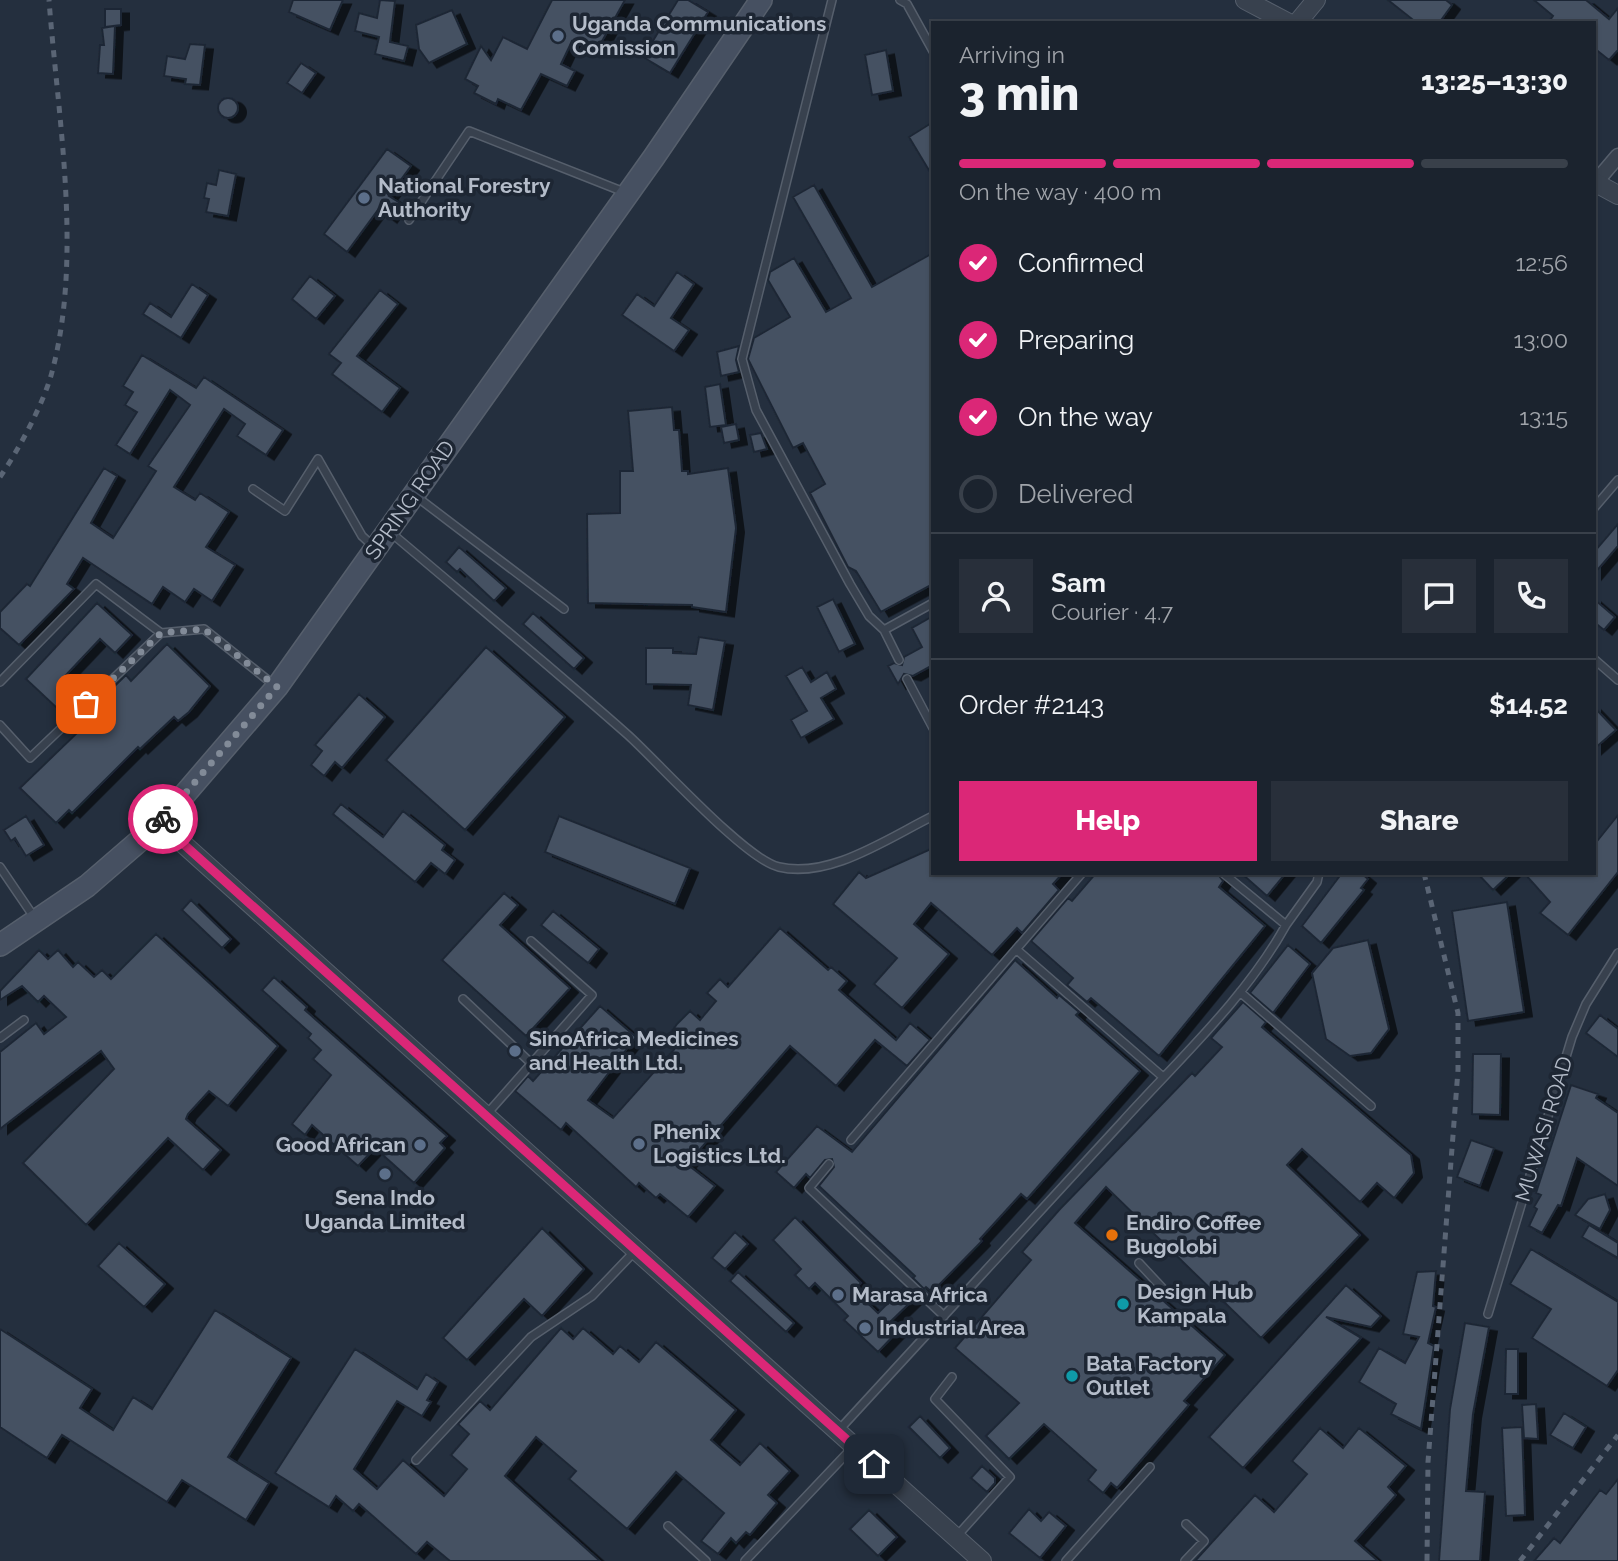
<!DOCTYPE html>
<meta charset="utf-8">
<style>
body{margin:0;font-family:Raleway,sans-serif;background:#282f3a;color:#f1f3f6;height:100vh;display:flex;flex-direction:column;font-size:26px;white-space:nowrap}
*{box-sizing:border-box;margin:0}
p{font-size:23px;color:#a0a4aa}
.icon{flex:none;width:38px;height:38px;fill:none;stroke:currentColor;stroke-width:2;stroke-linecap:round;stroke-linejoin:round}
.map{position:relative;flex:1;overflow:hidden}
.sheet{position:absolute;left:931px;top:21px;width:665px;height:854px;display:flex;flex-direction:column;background:#1b232e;border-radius:0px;box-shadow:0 2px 5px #0004,0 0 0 2px #39404a}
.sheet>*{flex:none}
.pin{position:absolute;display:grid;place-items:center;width:60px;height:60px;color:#fff;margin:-30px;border-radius:14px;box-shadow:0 4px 10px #0006}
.courier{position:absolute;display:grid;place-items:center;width:70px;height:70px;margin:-35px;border:5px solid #db2777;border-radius:50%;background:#fff;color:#222;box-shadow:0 2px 9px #0007}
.overview em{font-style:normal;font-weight:800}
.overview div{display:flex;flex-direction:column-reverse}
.overview{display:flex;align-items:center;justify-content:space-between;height:119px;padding:0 28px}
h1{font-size:46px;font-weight:800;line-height:52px}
.bar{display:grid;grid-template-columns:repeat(4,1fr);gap:10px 7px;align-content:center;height:84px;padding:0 28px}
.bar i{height:9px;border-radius:5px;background:#39404a}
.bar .current{background:#db2777}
.bar p{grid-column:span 4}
.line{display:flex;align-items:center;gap:18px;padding:0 28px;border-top:2px solid #39404a}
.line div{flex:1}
.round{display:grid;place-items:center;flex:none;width:74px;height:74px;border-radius:0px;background:#282f3a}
ol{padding:0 28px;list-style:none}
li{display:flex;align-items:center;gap:21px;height:77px}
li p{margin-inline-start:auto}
li .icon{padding:7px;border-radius:50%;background:#db2777;color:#fff;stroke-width:4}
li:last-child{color:#a0a4aa}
li i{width:38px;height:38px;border:4px solid #39404a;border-radius:50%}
.button{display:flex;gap:14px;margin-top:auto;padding:14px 28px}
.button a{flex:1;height:80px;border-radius:0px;background:#db2777;color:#fff;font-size:28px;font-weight:800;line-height:80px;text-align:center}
.button a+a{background:#282f3a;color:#f1f3f6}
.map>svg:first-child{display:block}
.building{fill:#455162;stroke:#1f2835;stroke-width:2;filter:url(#shadow)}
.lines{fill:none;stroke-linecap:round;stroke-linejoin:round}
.service-casing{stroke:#565f6c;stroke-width:10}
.minor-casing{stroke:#565f6c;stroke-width:17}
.tertiary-casing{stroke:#565f6c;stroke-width:20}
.secondary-casing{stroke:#565f6c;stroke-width:24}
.service{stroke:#38414e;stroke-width:7}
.minor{stroke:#38414e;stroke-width:14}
.tertiary{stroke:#38414e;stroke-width:18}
.secondary{stroke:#465061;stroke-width:21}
.rail{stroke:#5a6575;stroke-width:5;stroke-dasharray:7 7;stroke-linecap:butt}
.done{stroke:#828b98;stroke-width:7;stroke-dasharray:0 12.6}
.route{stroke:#db2777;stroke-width:9}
.service-dot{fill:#5c6f8a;stroke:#1d2633;stroke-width:2.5}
.food-dot{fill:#e8710a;stroke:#1d2633;stroke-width:2.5}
.culture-dot{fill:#0f9aa8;stroke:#1d2633;stroke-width:2.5}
.labels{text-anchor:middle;stroke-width:7;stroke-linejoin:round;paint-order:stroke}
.poi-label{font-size:21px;font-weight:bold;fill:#b4bcc9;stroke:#1d2633;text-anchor:start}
.street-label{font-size:21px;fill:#b4bcc9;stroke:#1d2633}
</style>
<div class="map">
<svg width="1618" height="1561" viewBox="0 0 1618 1561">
<defs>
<filter id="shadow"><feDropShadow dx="8" dy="4.5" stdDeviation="0" flood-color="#0009"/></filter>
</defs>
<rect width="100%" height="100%" fill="#242f3e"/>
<!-- building -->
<path class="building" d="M293,0h50l-13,30 -41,-18z
M380,0l15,1 -5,41 18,4 -4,15 -29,-7 4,-17 -24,-6 4,-18 18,5z
M552,0h73l-29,52 -24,-11 -11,23 14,7 -8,15 -26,-12 -20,36 -23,-11 -2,5 -22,-11 4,-7 -13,-7 16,-33 10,14 12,-23 24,12z
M678,0h10l20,12 -38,61 -27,-16z
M1388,0h58l6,5 -13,18h-22z
M1534,0h52l23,19 9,-11v42l-9,10 -15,-12v-25h-46l5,-7z
M105,9h16v16l-16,2z
M452,10l15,34 -38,19 -10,-14 -3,-24z
M115,26l-2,48 -15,-1 2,-28h4l-2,-17z
M190,44l15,1 -5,40 -15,-1 1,-5 -22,-3 3,-20 18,3z
M886,50l7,41 -21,4 -7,-40z
M301,63l15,10 -14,20 -15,-10z
M218 108a10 10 0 1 1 20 0a10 10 0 1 1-20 0Z
M933,122v55l-24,-40z
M387,149l24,17 -22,30 11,7 -11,15 -11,-8 -31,42 -23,-18z
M219,170l17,4 -8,42 -22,-4 3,-13 -5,-1 3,-15 9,2z
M814,185l58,102 61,-34v331l-52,28 -25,-41 -8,-4 -38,-74 15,-9 -22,-41 -10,5 -45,-89 6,-21 36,-21 -22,-37 2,-8 24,-14 32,54 25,-14 -58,-101z
M677,272l17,12 -23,34 18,12 -15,21 -52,-36 15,-21 17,12z
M310,276l25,20 -19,23 -24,-20z
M192,284l16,11 -27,43 -38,-24 7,-11 21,14z
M380,290l18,14 -41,52 43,32 -18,24 -50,-38 9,-11 -12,-9z
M739,346l-3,14 3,12 -18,4 -4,-24z
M142,355l54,33 8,-11 79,53 -17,25 -29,-19 8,-12 -21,-15 -50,78 21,13 5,-7 29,19 -23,35 29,18 -23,36 -18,-12 -9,13 -22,-15 -11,17 -69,-46 -16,26 7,5 -55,56 -19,-17v-16l27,-28 3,2 74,-118 13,8 -26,47 22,15 43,-67 -8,-5 42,-61 -20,-15 -40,64 -14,-9 21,-33 -12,-7 8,-13 -10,-6z
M720,384l6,41 -16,2 -5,-40z
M672,407l2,23h5l3,41h6v3l40,-6 8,60 -10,84 -34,-5v-2l-104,-2 -1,-89 33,-1v-42h13l-5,-60z
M736,424l3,16 -15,3 -3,-16z
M761,433l6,16 -13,3 -4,-17z
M1618,524v22l-24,28v-22z
M459,547l47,41 -12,13 -34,-32 -3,3 -11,-10z
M833,599l22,45 -16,8 -22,-45z
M1594,599l21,18 -11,13 -10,-8z
M97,603l35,32 -17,18 -15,-14 -34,36 12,12 -20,22 -32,-30z
M533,613l51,45 -10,11 -51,-45z
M933,616v49l-20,11 -9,-2 -6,10 -10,-18 6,-3 8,2 2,-8 18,-10 -10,-19z
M699,637l26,4 -12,69 -25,-5 3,-20 -45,-1v-36h27v5l23,1z
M167,644l43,42 -21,26 -11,9 -4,-4 -34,32 -2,-2 -66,66 -3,-3 -13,13 -36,-35 59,-57 -5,-5 23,-23 29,-28 5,6z
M486,647l79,70 -100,113 -79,-70z
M802,667l9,15 16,-10 9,17 -15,9 13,21 -33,19 -10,-18 16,-9 -21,-35z
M359,694l26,23 -43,51 -7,-6 -11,14 -13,-11 11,-14 -7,-6z
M1594,707l22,23 -22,19z
M341,804l42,33 20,-26 42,34 -3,5 13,10 -10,14 -14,-11 -16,19 -82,-68z
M1618,815v57l-50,63 -28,-22 10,-11 -26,-29h70v-28z
M26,816l18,29 -18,11 -11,-18 -4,3 -7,-11z
M559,816l131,52 -15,36 -130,-52z
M933,848v25h130l-10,11 6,6 -37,43 -5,-5 -25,27 -61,-52 -17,21 35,30 -47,54 -28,-24 23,-26 -64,-54 26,-32 7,6z
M1096,873h121l6,8 -4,6 46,39 -106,130 -68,-58 -4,4 -20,-17 6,-7 -42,-37 37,-43 4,3z
M1241,873h45l-19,23z
M1342,873h19l7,6 -7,9 3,2 -43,53 -19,-17z
M1477,873h34l-18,17z
M504,893l14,12 -18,20 70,63 -44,48 -84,-76z
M191,900l40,39 -9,9 -40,-38z
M1507,902l17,110 -56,9 -16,-110z
M553,911l46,38 -11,14 -47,-38z
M780,928l48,42 3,-3 16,14 -8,9 57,50 14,-17 20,17 -23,26 -32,-26 -39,46 -46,-40 -103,118 28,22 -27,31 -28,-23 -4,4 -17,-15 -3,4 -70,-64 -5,7 -46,-39 13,-15 5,5 67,-75 36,31 -48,63 25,18 66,-74 -11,-7 9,-13 13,-13 10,9 16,-19 -9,-8 13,-14 8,8z
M156,934l122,112 -50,60 -19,-15 -21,23 -2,5 35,31 -18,20 -35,-32 -82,87 -63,-62 91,-94 -13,-18 -101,78v-77l36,-29 8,11 22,-17 -22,-21 -6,6 -16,-16 -22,14v-9l39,-41 9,9 10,-9 15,17 5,-5 16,15 8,-7 9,9z
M1368,940l21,89 -18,24 -21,3 -24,-17 -14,-66 21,-25z
M1288,945l22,19 -37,49 -23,-20z
M1015,960l42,38 2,-3 20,17 -3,3 64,56 -113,128 -6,-5 -41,45 2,2 -50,51 -6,-5 -2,2 -11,-11 2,-2 -96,-90 15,-19 -2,-8 -7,1 -15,18 -4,-4 -12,14 -18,-16 41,-46 35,26z
M274,977l33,30 -2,3 142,126 -7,7 5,5 -31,35 -39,-35 -17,18 -46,-41 -7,10 -13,-11 39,-49 -18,-16 8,-9 -13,-12 3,-4 -49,-44z
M1243,1002l23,20 -4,5 149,128 3,18 -20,25 -17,-15 -17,19 -58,-53 -15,16 73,70 -99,103 -155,-151 -31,36 150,132 -41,46 5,4 -72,83 -6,-5 -8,10 -15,-13 8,-10 -52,-46 -35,35 -23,-23 33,-33 -64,-55 76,-88 -9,-8 38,-43 132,-136 3,3 27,-29 -11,-9z
M1600,1015l18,14v28l-32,-24z
M1473,1054h28l-1,61 -28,-1z
M1571,1085l27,9 -2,4 22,15v73l-41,-28 -16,48 -3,-1 -16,28 -13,-7 8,-17 -3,-2 7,-12 -5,-2z
M1471,1140l23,8 -14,38 -23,-9z
M1605,1194l5,16 -10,19 -25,-14 13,-16z
M795,1217l66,66 -7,7 24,23 26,-26 12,10 -27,26 9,8 -20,21 -34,-32 4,-4 -33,-33 -6,6 -14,-14 6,-6 -28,-29z
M1589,1225l29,18v15l-36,-21z
M542,1228l42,41 -42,47 -18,-17 -57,61 -24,-22z
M735,1232l13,12 -23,25 -13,-11z
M119,1243l46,41 -21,23 -46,-41z
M1531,1249l87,53v68l-11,16 -75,-48 19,-29 -41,-25z
M1436,1271l-3,35 3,1 -8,36 6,3 -13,83 -30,-15 5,-10 -37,-22 20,-34 26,15 14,-26 -16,-3 14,-62z
M738,1272l56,51 -8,9 -56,-51z
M1346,1285l35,31 -10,11 -45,-10 35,21 -118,130 -34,-31z
M215,1310l76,48 -63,99 41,26 -23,37 -64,-40 -15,22 -105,-67 -15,23 -47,-31v-98l92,60 -12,19 33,22 20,-33 19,12z
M1465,1323l24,4 -16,87 -7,77 19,1 -5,69h-41l11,-152z
M561,1328l12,11 10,-11 30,26 7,-8 19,16 17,-20 80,68 -25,30 29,25 20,-22 30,28 -22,24 9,8 -27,32 -4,-3 -10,11 -5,-5 -13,16 -17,-13 23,-28 -48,-41 -49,57 -58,-50 7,-8 -40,-34 -31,39 95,85h-150l-23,-19 -11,12 -57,-50 -6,7 -17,-15 -7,11 -54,-34 80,-124 62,40 9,-15 12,8 -11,18 4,2 -9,14 -25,-15 -43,68 23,20 26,-29 41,36 23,-27 -16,-14 18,-21 -11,-10 22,-23 10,9z
M1506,1349h12v45h-13z
M1536,1404l2,35 -14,-1 -2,-33z
M1564,1413l22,14 -13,21 -23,-13z
M920,1416l30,32 -10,10 -31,-31z
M1522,1427l3,88 -19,1 -4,-88z
M1320,1428l23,20 16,-20 47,38 -18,21 8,8 -41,46 23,20h-183l60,-66 19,17 33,-38 -15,-13z
M982,1466l13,12v5l-8,9 -16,-14z
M1618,1479v82h-84l20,-23 6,5 40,-53 6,4z
M1029,1509l12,12 8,-9 17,14 -26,32 -31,-25z
M869,1510l28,27 -19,19 -28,-27z"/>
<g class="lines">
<!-- service casing -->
<g class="service-casing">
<path id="service" d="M832,0l-90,359 14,51 94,174 19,32 15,14 15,30
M900,0l7,4 26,47
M409,220l60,-89 155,61
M253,489l32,22 33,-52 44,77 11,10
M417,497l147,112
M1594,508l24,-28
M389,531c80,68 161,135 239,204 30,27 118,125 151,132 51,12 109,-29 154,-51
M884,630l49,-27
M1594,659l24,21
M907,679l26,49
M0,682l96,-98 65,49
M0,725l30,33 131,-125 43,-4 70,56
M0,867l34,50
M1286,925l31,-43 2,-9
M1016,949l147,128
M1240,992l131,114
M463,999l69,65
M0,1038l24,-18
M486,1115l106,-120 -61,-54
M851,1140l231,-267
M829,1164l-20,24 135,128
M1139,1263l28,30
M1488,1314l84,-277 14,-33 32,-51
M952,1377l-17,22 75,78 -53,59
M838,1431c95,-103 190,-207 285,-310 56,-62 122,-122 163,-196l-63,-52
M416,1460l115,-123 61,-41 43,-45
M668,1526l38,35
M745,1561l108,-114
M1066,1561l84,-94
M1185,1561l19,-20 -18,-17"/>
</g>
<!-- minor casing -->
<g class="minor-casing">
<path id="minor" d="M1595,183l23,-27"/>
</g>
<!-- tertiary casing -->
<g class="tertiary-casing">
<path id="tertiary" d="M1245,0l44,23
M1297,23l19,-23
M1594,182l24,13
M160,823l822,738"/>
</g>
<!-- secondary casing -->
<g class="secondary-casing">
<path id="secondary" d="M0,945l87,-59 73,-63 117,-136 377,-530 107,-157"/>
</g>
<!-- service -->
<use href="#service" class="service"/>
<!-- minor -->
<use href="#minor" class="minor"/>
<!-- tertiary -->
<use href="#tertiary" class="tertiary"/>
<!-- secondary -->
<use href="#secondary" class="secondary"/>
<!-- rail -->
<path class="rail" d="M0,477c18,-26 44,-74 52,-105 31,-116 6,-253 -3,-372
M1424,873l34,140v57l-30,392 -1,99
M1520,1561l98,-126"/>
</g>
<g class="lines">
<!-- done -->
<path class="done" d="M86,704l75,-71 43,-4 73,58 -114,132"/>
<!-- route -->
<path class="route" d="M163,819l-3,4 714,641"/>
</g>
<!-- markers -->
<g class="service-dot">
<circle cx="558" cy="36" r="7"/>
<circle cx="364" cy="198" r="7"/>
<circle cx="515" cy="1051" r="7"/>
<circle cx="639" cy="1144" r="7"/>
<circle cx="420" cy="1145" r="7"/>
<circle cx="385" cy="1174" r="7"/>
<circle cx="838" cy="1295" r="7"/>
<circle cx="865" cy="1328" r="7"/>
</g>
<circle class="food-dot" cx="1112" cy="1235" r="7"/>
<g class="culture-dot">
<circle cx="1123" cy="1304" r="7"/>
<circle cx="1072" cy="1376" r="7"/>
</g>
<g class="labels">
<!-- poi labels -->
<g class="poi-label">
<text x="572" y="31">Uganda Communications<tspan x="572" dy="24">Comission</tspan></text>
<text x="378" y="193">National Forestry<tspan x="378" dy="24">Authority</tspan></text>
<text x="529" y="1046">SinoAfrica Medicines<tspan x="529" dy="24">and Health Ltd.</tspan></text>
<text x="653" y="1139">Phenix<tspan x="653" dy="24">Logistics Ltd.</tspan></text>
<text x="406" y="1152" text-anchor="end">Good African</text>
<text x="385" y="1205" text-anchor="middle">Sena Indo<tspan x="385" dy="24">Uganda Limited</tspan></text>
<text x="1126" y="1230">Endiro Coffee<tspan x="1126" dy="24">Bugolobi</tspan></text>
<text x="1137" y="1299">Design Hub<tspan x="1137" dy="24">Kampala</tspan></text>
<text x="852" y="1302">Marasa Africa</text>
<text x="879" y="1335">Industrial Area</text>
<text x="1086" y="1371">Bata Factory<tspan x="1086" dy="24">Outlet</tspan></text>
</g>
<!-- street labels -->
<g class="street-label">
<text transform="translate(410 500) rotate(-55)" y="7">SPRING ROAD</text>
<text transform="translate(1544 1129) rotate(-73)" y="7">MUWASI ROAD</text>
</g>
</g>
</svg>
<div class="pin" style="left:86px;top:704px;background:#ea580c"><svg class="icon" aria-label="bag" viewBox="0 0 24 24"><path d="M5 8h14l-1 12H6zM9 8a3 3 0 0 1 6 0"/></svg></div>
<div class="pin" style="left:874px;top:1464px;background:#1f2937"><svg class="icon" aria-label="home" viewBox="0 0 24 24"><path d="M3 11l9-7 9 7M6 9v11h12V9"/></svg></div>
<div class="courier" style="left:163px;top:819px"><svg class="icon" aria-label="bike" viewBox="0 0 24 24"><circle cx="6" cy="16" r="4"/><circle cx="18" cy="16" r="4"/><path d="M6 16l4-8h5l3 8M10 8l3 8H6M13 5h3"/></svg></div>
<section class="sheet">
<div class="overview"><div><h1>3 min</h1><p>Arriving in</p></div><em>13:25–13:30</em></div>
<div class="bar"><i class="current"></i><i class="current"></i><i class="current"></i><i></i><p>On the way · 400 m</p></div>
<ol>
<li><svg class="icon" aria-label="check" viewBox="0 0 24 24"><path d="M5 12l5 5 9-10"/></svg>Confirmed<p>12:56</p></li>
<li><svg class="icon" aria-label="check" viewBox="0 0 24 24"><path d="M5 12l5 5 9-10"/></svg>Preparing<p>13:00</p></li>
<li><svg class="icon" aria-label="check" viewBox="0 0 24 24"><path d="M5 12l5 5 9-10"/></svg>On the way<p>13:15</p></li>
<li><i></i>Delivered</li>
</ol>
<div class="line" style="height:126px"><a class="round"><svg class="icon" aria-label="person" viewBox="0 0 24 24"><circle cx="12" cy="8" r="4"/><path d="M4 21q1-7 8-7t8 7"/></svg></a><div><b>Sam</b><p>Courier · 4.7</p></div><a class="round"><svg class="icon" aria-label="chat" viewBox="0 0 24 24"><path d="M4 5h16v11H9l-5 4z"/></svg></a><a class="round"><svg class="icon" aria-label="phone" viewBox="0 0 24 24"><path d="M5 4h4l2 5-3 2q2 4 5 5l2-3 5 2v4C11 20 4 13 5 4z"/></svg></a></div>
<div class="line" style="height:91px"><div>Order #2143</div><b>$14.52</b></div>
<div class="button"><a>Help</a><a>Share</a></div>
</section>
</div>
